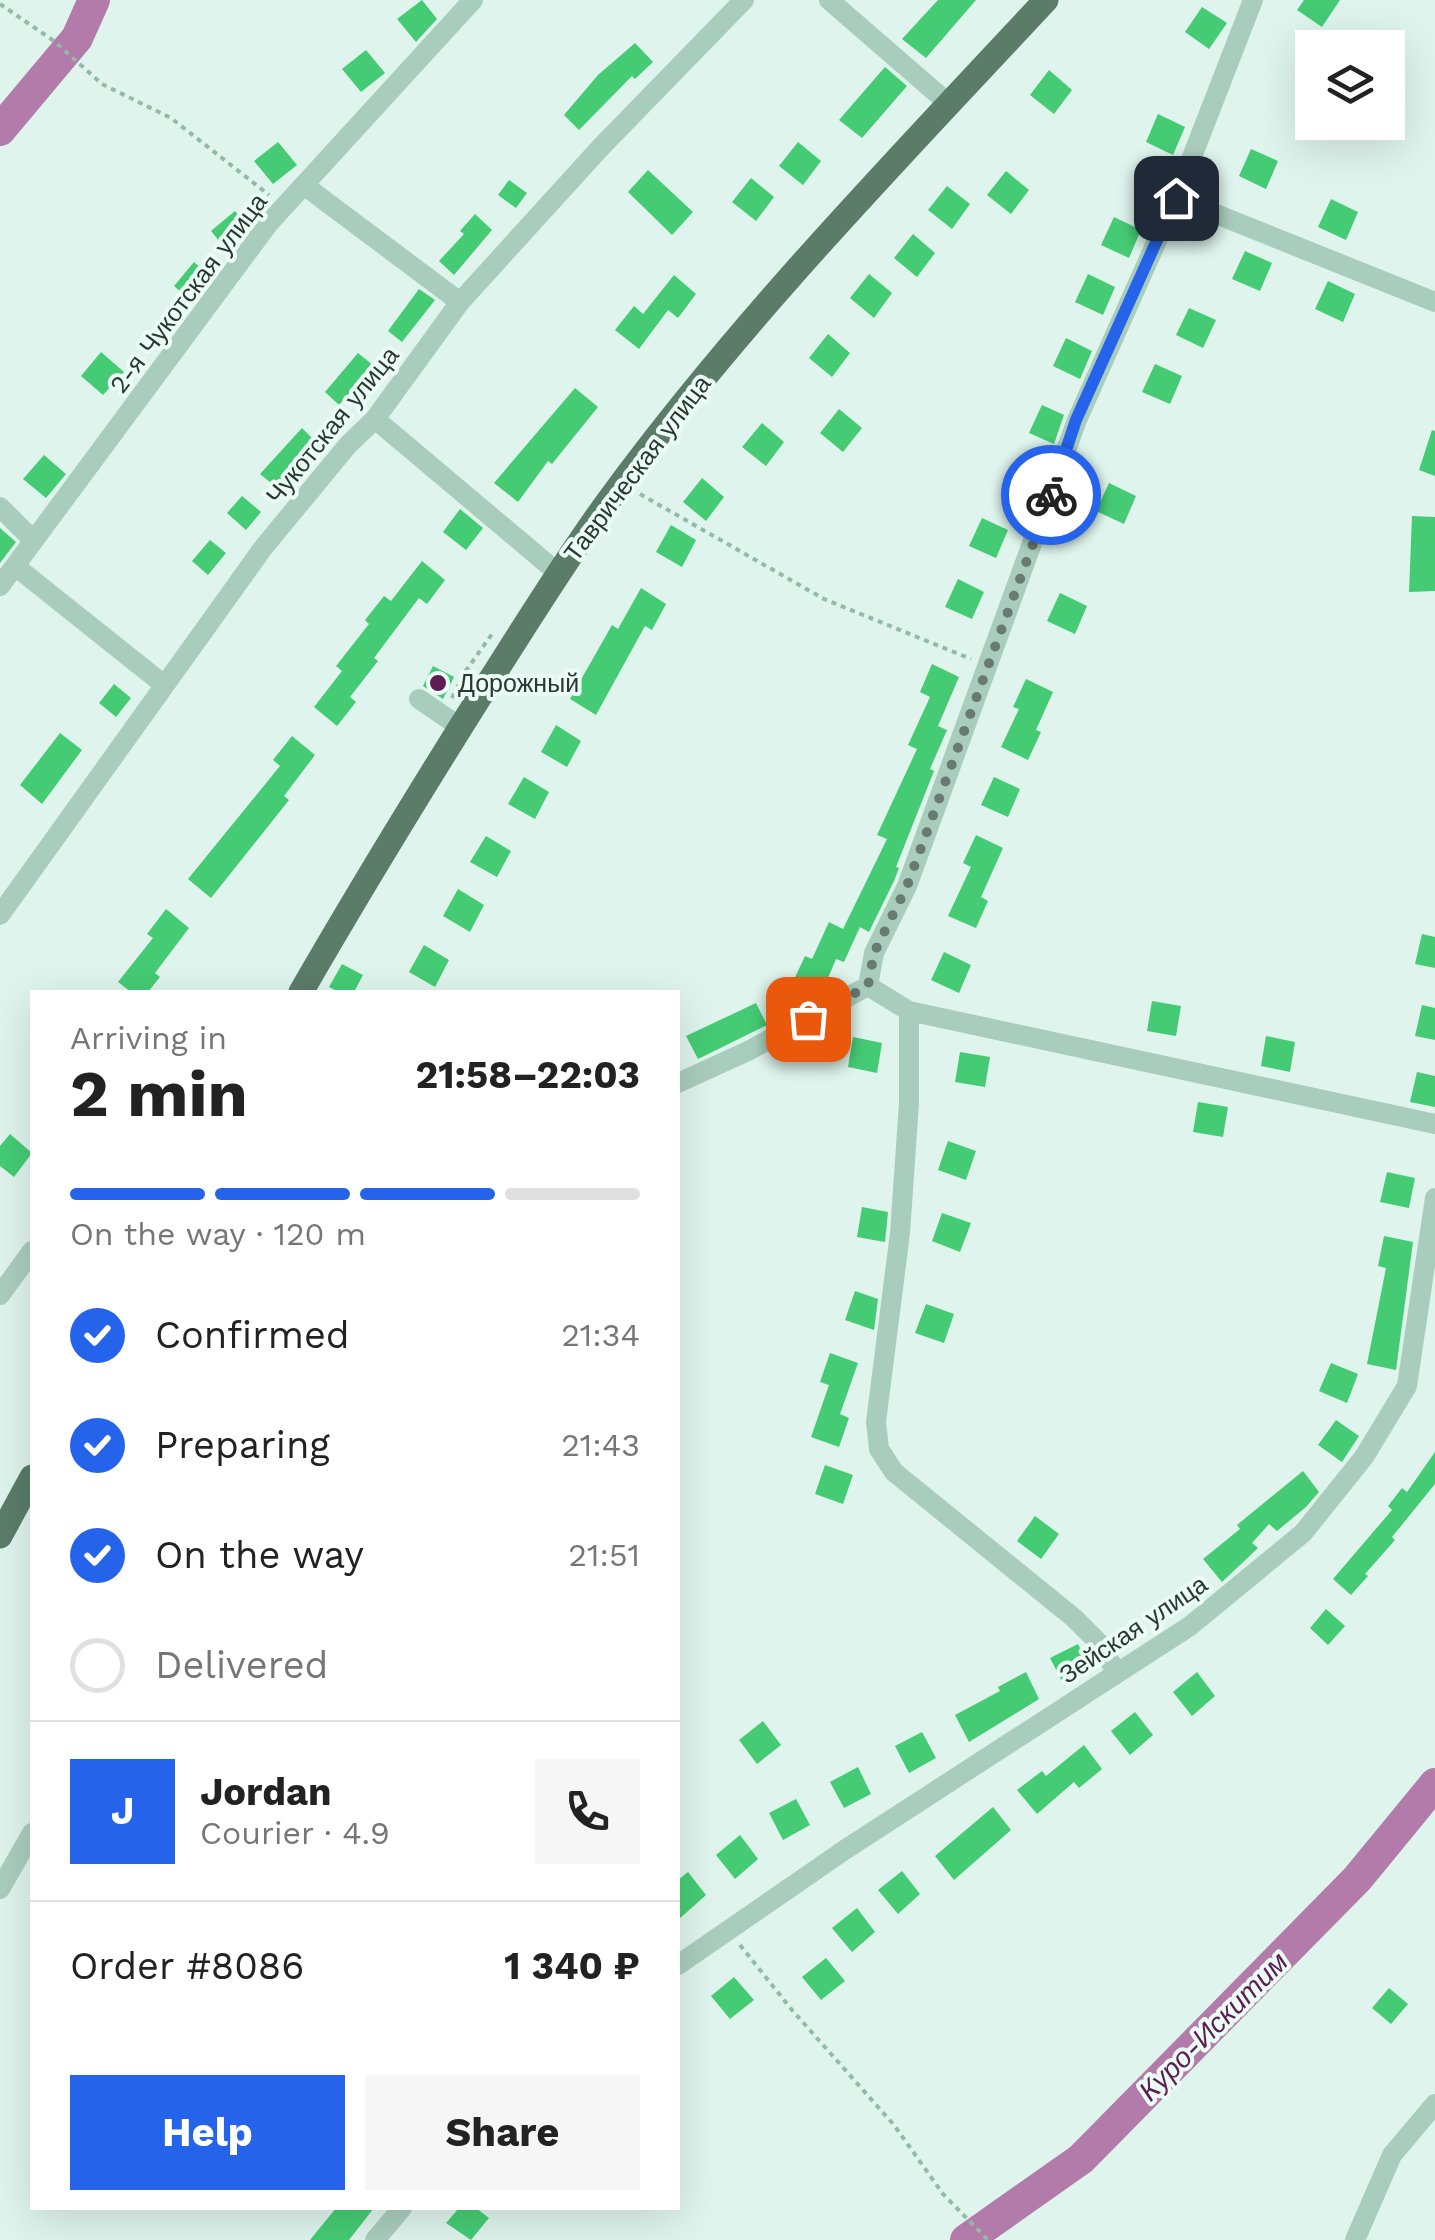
<!DOCTYPE html>
<meta charset="utf-8">
<style>
body{margin:0;font-family:"Work Sans",sans-serif;background:#f6f6f6;color:#222;height:100vh;display:flex;flex-direction:column;font-size:38px;white-space:nowrap}
*{box-sizing:border-box;margin:0}
p{font-size:32px;color:#767676}
.icon{flex:none;width:55px;height:55px;fill:none;stroke:currentColor;stroke-width:2;stroke-linecap:round;stroke-linejoin:round}
.map{position:relative;flex:1;overflow:hidden}
.panel{position:absolute;left:30px;top:990px;width:650px;height:1220px;display:flex;flex-direction:column;background:#fff;border-radius:0px;box-shadow:0 10px 40px #0002}
.panel>*{flex:none}
.fabs{position:absolute;left:1295px;top:30px;display:grid;gap:20px}
.fabs a{display:grid;place-items:center;width:110px;height:110px;border-radius:0px;background:#fff;box-shadow:0 10px 40px #0002;font-size:50px}
.pin{position:absolute;display:grid;place-items:center;width:85px;height:85px;color:#fff;margin:-42px;border-radius:20px;box-shadow:0 5px 15px #0006}
.courier{position:absolute;display:grid;place-items:center;width:100px;height:100px;margin:-50px;border:8px solid #2563eb;border-radius:50%;background:#fff;color:#222;box-shadow:0 2px 12px #0007}
.headline em{font-style:normal;font-weight:700}
.headline div{display:flex;flex-direction:column-reverse}
.headline{display:flex;align-items:center;justify-content:space-between;height:170px;padding:0 40px}
h1{font-size:65px;font-weight:700;line-height:75px}
.bar{display:grid;grid-template-columns:repeat(4,1fr);gap:15px 10px;align-content:center;height:120px;padding:0 40px}
.bar i{height:12px;border-radius:8px;background:#e0e0e0}
.bar .current{background:#2563eb}
.bar p{grid-column:span 4}
.line{display:flex;align-items:center;gap:25px;padding:0 40px;border-top:2px solid #e0e0e0}
.line div{flex:1}
.round{display:grid;place-items:center;flex:none;width:105px;height:105px;border-radius:0px;background:#f6f6f6}
ol{padding:0 40px;list-style:none}
li{display:flex;align-items:center;gap:30px;height:110px}
li p{margin-inline-start:auto}
li .icon{padding:10px;border-radius:50%;background:#2563eb;color:#fff;stroke-width:4}
li:last-child{color:#767676}
li i{width:55px;height:55px;border:5px solid #e0e0e0;border-radius:50%}
.action{display:flex;gap:20px;margin-top:auto;padding:20px 40px}
.action a{flex:1;height:115px;border-radius:0px;background:#2563eb;color:#fff;font-size:40px;font-weight:700;line-height:115px;text-align:center}
.action a+a{background:#f6f6f6;color:#222}
.map>svg:first-child{display:block}
.lines{fill:none;stroke-linecap:round;stroke-linejoin:round}
.river{stroke:#b27baa;stroke-width:32}
.building{fill:#45cb74}
.path{stroke:#93b9a7;stroke-width:4;stroke-dasharray:5 5;stroke-linecap:butt}
.minor{stroke:#a9cdbd;stroke-width:20}
.major{stroke:#5a7c69;stroke-width:25}
.done{stroke:#687a72;stroke-width:10;stroke-dasharray:0 18}
.route{stroke:#2563eb;stroke-width:12}
.poi-dot{fill:#5d1c52;stroke:#ebfbf5;stroke-width:4}
.labels{text-anchor:middle;stroke-width:8;stroke-linejoin:round;paint-order:stroke}
.street-label{font-size:25px;fill:#293930;stroke:#ebfbf5}
.poi-label{font-size:25px;fill:#293930;stroke:#ebfbf5;text-anchor:start}
.water-label{font-size:28px;font-style:italic;fill:#5d1c52;stroke:#ebfbf5}
</style>
<div class="map">
<svg width="1435" height="2240" viewBox="0 0 1435 2240">
<rect width="100%" height="100%" fill="#def4ec"/>
<g class="lines">
<!-- river -->
<path class="river" d="M0,130l77,-92 17,-38
M966,2240l115,-81 276,-280 78,-95"/>
</g>
<!-- building -->
<path class="building" d="M422,0l15,19 -21,23 -19,-23z
M938,0h38l-50,58 -24,-19z
M1304,0h36l-18,27 -25,-17z
M1202,7l25,16 -18,26 -24,-17z
M635,43l18,19 -18,17 -3,-3 -53,54 -15,-15 34,-40z
M366,50l19,23 -24,19 -19,-23z
M885,67l22,19 -45,52 -23,-18z
M1049,70l23,20 -18,24 -24,-19z
M1158,114l27,13 -12,28 -27,-13z
M278,142l19,23 -24,19 -19,-23z
M798,142l23,19 -18,24 -24,-19z
M1251,149l27,12 -12,28 -27,-13z
M648,170l45,42 -21,23 -44,-43z
M1006,171l23,19 -18,24 -24,-19z
M751,178l23,19 -18,24 -24,-19z
M509,180l18,13 -11,15 -18,-13z
M947,186l23,18 -18,25 -24,-19z
M1331,199l27,13 -12,28 -28,-13z
M235,211l14,17 -20,25 -18,-22z
M475,214l17,16 -38,45 -15,-14 25,-27 -4,-3z
M1114,217l27,13 -12,28 -28,-13z
M913,234l22,19 -18,24 -23,-19z
M1245,251l27,12 -12,28 -28,-12z
M194,262l17,16 -18,24 -19,-16z
M869,274l23,19 -18,25 -24,-20z
M1088,274l27,13 -12,28 -28,-13z
M674,275l22,19 -18,24 -10,-8 -29,39 -24,-19 19,-24 9,8z
M1328,281l27,13 -12,28 -28,-13z
M419,289l16,11 -33,42 -14,-11z
M1189,308l27,12 -13,28 -27,-13z
M828,334l22,19 -18,24 -23,-19z
M1066,338l26,13 -12,28 -27,-13z
M101,352l23,20 -21,23 -22,-19z
M358,353l16,13 -35,39 -14,-13z
M1155,364l27,12 -12,28 -28,-12z
M575,388l23,19 -46,57 -4,-3 -30,41 -24,-19z
M1042,405l22,10 -10,29 -25,-11z
M839,409l23,19 -19,24 -23,-19z
M762,423l22,19 -18,24 -24,-19z
M302,428l12,12 -26,26 3,2 -15,19 -16,-13z
M1432,430l3,1v45l-16,-6z
M44,455l22,19 -20,24 -23,-19z
M702,478l22,19 -18,24 -23,-19z
M1109,483l27,13 -12,28 -28,-13z
M242,496l19,16 -15,18 -19,-17z
M460,509l23,19 -17,22 -23,-18z
M1412,516l23,1v74l-26,1z
M982,518l26,12 -12,28 -27,-12z
M671,525l25,15 -14,27 -26,-15z
M0,528l16,14 -16,21z
M210,540l16,13 -18,22 -16,-14z
M422,561l23,19 -18,24 -8,-6 -45,60 4,3 -28,36 6,5 -19,24 -23,-19 28,-36 -6,-5 33,-42 -4,-4 19,-24 7,5z
M958,579l26,13 -12,27 -27,-12z
M641,588l25,16 -14,26 -7,-4 -49,89 -26,-16 42,-74 6,4z
M1060,593l27,13 -12,28 -28,-13z
M932,664l27,13 -21,49 9,4 -17,39 4,2 -38,96 3,1 -5,13 -25,51 -9,-5 -16,35 -8,-3 -16,38 -28,-13 13,-28 7,3 17,-37 14,7 44,-90 -10,-4 40,-86 -9,-4 22,-48 -10,-5z
M433,666l21,11 -11,22 -20,-13z
M1026,679l27,13 -17,38 5,2 -13,28 -27,-13 18,-38 -6,-2z
M114,684l17,14 -15,19 -17,-14z
M556,725l25,16 -14,26 -26,-15z
M60,733l22,17 -40,54 -22,-19z
M292,736l23,19 -31,41 5,4 -78,98 -23,-19 92,-113 -7,-6z
M524,777l25,15 -14,27 -27,-15z
M994,777l26,12 -12,28 -27,-12z
M976,835l27,13 -22,49 7,4 -12,27 -28,-12 23,-49 -8,-4z
M486,836l25,15 -14,26 -27,-15z
M458,889l26,16 -14,27 -27,-16z
M166,909l23,19 -34,45 5,4 -12,15h-17l-13,-10 35,-44 -6,-4z
M1422,934l13,3v31l-20,-4z
M424,945l25,15 -14,27 -26,-15z
M944,952l27,13 -12,28 -28,-13z
M342,964l21,11 -9,17h-15l-10,-5z
M1152,1001l29,5 -5,30 -29,-5z
M756,1003l11,22 -69,34 -12,-23z
M1422,1005l13,3v32l-20,-4z
M1266,1036l29,6 -5,30 -29,-6z
M853,1037l29,6 -5,30 -29,-6z
M960,1052l30,5 -5,30 -30,-5z
M1417,1072l18,4v31l-25,-5z
M1198,1102l30,5 -5,30 -30,-5z
M10,1134l22,19 -18,24 -14,-11v-20z
M948,1141l28,10 -10,29 -28,-10z
M1387,1172l28,6 -6,30 -29,-6z
M862,1207l26,5 -3,30 -28,-5z
M942,1213l29,10 -11,29 -28,-11z
M1384,1236l29,6 -17,128 -29,-6 19,-96 -8,-2z
M855,1291l23,8 -4,31 -29,-10z
M926,1304l28,10 -10,29 -29,-10z
M830,1353l28,10 -18,51 9,4 -10,29 -28,-10 18,-52 -9,-3z
M1331,1363l27,11 -11,29 -28,-12z
M1336,1420l23,16 -17,26 -24,-17z
M1435,1452v32l-43,53 3,3 -30,34 3,2 -17,19 -18,-16 59,-69 -4,-4 14,-18 5,4z
M825,1465l28,10 -10,29 -28,-10z
M1303,1471l16,21 -13,15 -29,24 -8,-7 -17,19 6,5 -36,34 -19,-23 37,-30 -3,-4z
M1035,1516l24,18 -18,25 -24,-18z
M1326,1609l19,17 -17,19 -18,-17z
M1078,1644l13,26 -27,15 -14,-27z
M1026,1672l13,27 -70,43 -14,-27 45,-24 -2,-4z
M1197,1672l18,24 -23,20 -19,-24z
M1135,1712l18,23 -23,20 -19,-24z
M763,1721l18,24 -24,19 -18,-24z
M922,1732l14,26 -27,15 -14,-27z
M1084,1745l18,24 -23,19 -5,-6 -37,32 -20,-24 25,-19 4,5z
M858,1767l13,27 -27,14 -14,-26z
M796,1799l14,26 -27,15 -14,-27z
M993,1807l18,23 -57,50 -19,-24z
M740,1835l18,24 -23,20 -19,-24z
M902,1871l18,23 -22,20 -20,-24z
M688,1872l18,23 -28,25v-40z
M857,1908l18,24 -23,20 -20,-24z
M826,1958l19,23 -24,19 -19,-23z
M734,1977l20,23 -24,19 -19,-23z
M1389,1988l19,16 -17,20 -19,-16z
M336,2208h38l-25,32h-39z
M459,2208h17l13,10 -18,22 -25,-17z"/>
<g class="lines">
<!-- path -->
<path class="path" d="M0,4l54,37 48,43 69,34 98,77
M640,494l184,105 147,60
M452,698l13,-26 27,-38
M740,1945l52,65 102,115 49,69 45,46"/>
<!-- minor -->
<path class="minor" d="M829,0l120,104
M305,186l155,116
M1176,198l259,104
M375,419l183,154
M0,507l32,32
M15,566l148,118
M0,586l269,-363 204,-223
M419,699l41,28
M0,915l263,-367 85,-103 27,-26 85,-117 141,-155 143,-147
M868,986l41,25 526,113
M909,1011v92l-9,130 -24,189 3,27 15,23 180,146 25,25 18,30
M678,1083l70,-32 120,-65 6,-33 33,-67 170,-466 99,-222 77,-198
M0,1295l32,-44
M0,1889l32,-56
M678,1965l168,-116 344,-223 113,-93 61,-76 43,-71 28,-188
M375,2240l27,-32
M1355,2240l37,-85 43,-51"/>
<!-- major -->
<path class="major" d="M301,992c60,-104 123,-207 188,-310 39,-61 77,-123 120,-182 131,-179 286,-338 437,-500
M0,1536l32,-59"/>
</g>
<g class="lines">
<!-- done -->
<path class="done" d="M808,1019l60,-33 6,-33 33,-67 144,-391"/>
<!-- route -->
<path class="route" d="M1051,495l25,-75 100,-222"/>
</g>
<!-- markers -->
<circle class="poi-dot" cx="438" cy="683" r="10"/>
<g class="labels">
<!-- street labels -->
<g class="street-label">
<text transform="translate(188 293) rotate(-53)" y="9">2-я Чукотская улица</text>
<text transform="translate(332 425) rotate(-51)" y="9">Чукотская улица</text>
<text transform="translate(637 468) rotate(-53)" y="9">Таврическая улица</text>
<text transform="translate(1133 1629) rotate(-34)" y="9">Зейская улица</text>
</g>
<!-- poi labels -->
<g class="poi-label">
<text x="458" y="692">Дорожный</text>
</g>
<!-- water labels -->
<g class="water-label">
<text transform="translate(1213 2026) rotate(-45)" y="10">Куро-Искитим</text>
</g>
</g>
</svg>
<div class="fabs">
<a><svg class="icon" aria-label="layers" viewBox="0 0 24 24"><path d="M12 4l9 5-9 5-9-5zM3 14l9 5 9-5"/></svg></a>
</div>
<div class="pin" style="left:808px;top:1019px;background:#ea580c"><svg class="icon" aria-label="bag" viewBox="0 0 24 24"><path d="M5 8h14l-1 12H6zM9 8a3 3 0 0 1 6 0"/></svg></div>
<div class="pin" style="left:1176px;top:198px;background:#1f2937"><svg class="icon" aria-label="home" viewBox="0 0 24 24"><path d="M3 11l9-7 9 7M6 9v11h12V9"/></svg></div>
<div class="courier" style="left:1051px;top:495px"><svg class="icon" aria-label="bike" viewBox="0 0 24 24"><circle cx="6" cy="16" r="4"/><circle cx="18" cy="16" r="4"/><path d="M6 16l4-8h5l3 8M10 8l3 8H6M13 5h3"/></svg></div>
<section class="panel">
<div class="headline"><div><h1>2 min</h1><p>Arriving in</p></div><em>21:58–22:03</em></div>
<div class="bar"><i class="current"></i><i class="current"></i><i class="current"></i><i></i><p>On the way · 120 m</p></div>
<ol>
<li><svg class="icon" aria-label="check" viewBox="0 0 24 24"><path d="M5 12l5 5 9-10"/></svg>Confirmed<p>21:34</p></li>
<li><svg class="icon" aria-label="check" viewBox="0 0 24 24"><path d="M5 12l5 5 9-10"/></svg>Preparing<p>21:43</p></li>
<li><svg class="icon" aria-label="check" viewBox="0 0 24 24"><path d="M5 12l5 5 9-10"/></svg>On the way<p>21:51</p></li>
<li><i></i>Delivered</li>
</ol>
<div class="line" style="height:180px"><b class="round" style="background:#2563eb;color:#fff">J</b><div><b>Jordan</b><p>Courier · 4.9</p></div><a class="round"><svg class="icon" aria-label="phone" viewBox="0 0 24 24"><path d="M5 4h4l2 5-3 2q2 4 5 5l2-3 5 2v4C11 20 4 13 5 4z"/></svg></a></div>
<div class="line" style="height:130px"><div>Order #8086</div><b>1 340 ₽</b></div>
<div class="action"><a>Help</a><a>Share</a></div>
</section>
</div>
